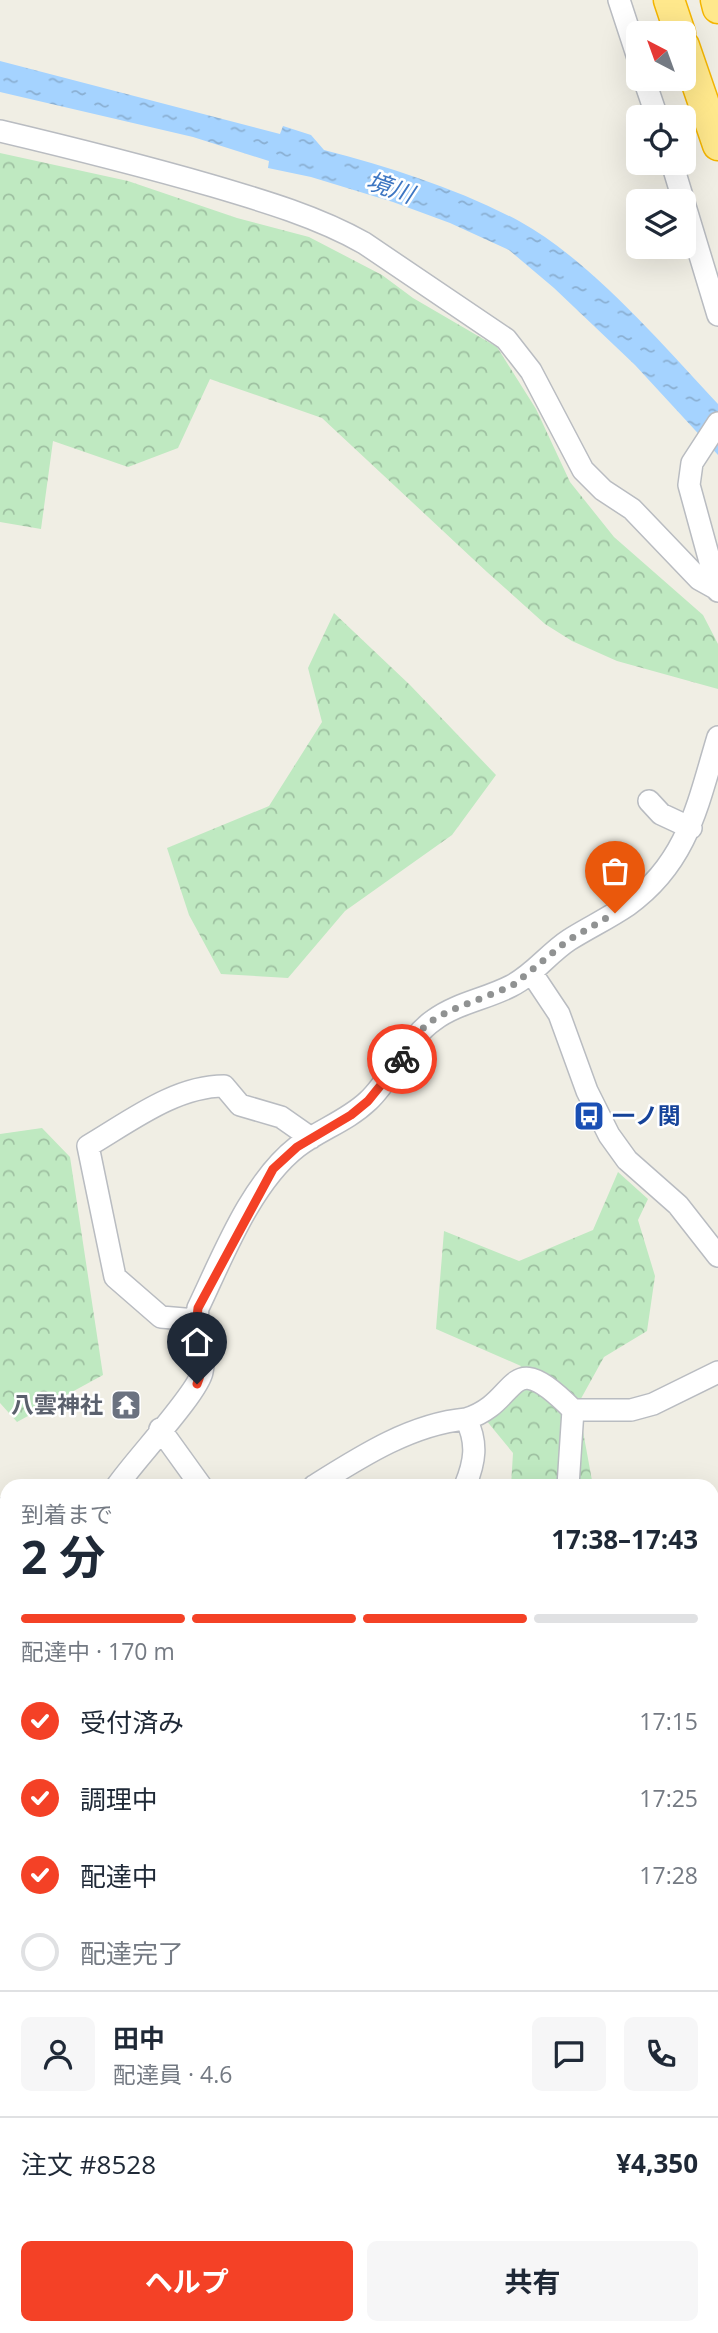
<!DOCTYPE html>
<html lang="ja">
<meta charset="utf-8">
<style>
body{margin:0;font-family:"Open Sans","Noto Sans JP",sans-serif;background:#f6f6f7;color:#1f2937;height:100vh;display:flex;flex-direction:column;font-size:26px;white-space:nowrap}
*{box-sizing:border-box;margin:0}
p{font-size:23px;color:#747a83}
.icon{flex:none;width:38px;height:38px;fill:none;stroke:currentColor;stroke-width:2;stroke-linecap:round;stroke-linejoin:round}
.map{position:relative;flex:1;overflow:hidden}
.details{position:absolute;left:0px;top:1479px;width:719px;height:856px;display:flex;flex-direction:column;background:#fff;border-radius:21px 21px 0 0;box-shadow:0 7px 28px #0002}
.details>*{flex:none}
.needle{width:46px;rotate:319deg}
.buttons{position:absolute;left:626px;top:21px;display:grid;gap:14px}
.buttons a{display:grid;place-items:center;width:70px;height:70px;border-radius:10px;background:#fff;box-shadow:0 7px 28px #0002;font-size:35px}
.pin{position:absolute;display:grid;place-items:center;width:60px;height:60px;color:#fff;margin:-72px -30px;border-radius:50% 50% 50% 0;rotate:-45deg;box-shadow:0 0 7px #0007}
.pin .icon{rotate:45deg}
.courier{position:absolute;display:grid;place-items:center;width:70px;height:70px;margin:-35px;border:5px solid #f44126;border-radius:50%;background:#fff;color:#222;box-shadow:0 2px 9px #0007}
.overview em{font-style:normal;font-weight:700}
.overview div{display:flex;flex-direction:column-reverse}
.overview{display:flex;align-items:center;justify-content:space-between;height:119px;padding:0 21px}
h1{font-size:46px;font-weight:700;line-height:52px}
.bar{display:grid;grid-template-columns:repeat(4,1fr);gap:10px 7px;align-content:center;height:84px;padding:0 21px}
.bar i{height:9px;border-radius:5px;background:#e0e1e3}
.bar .on{background:#f44126}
.bar p{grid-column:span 4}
.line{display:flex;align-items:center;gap:18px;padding:0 21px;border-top:2px solid #e0e1e3}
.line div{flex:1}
.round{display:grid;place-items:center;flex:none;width:74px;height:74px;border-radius:10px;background:#f6f6f7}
ol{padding:0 21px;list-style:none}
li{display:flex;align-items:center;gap:21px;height:77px}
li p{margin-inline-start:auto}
li .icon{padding:7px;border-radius:50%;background:#f44126;color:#fff;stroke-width:4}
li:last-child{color:#747a83}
li i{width:38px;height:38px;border:4px solid #e0e1e3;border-radius:50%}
.cta{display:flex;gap:14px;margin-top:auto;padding:14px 21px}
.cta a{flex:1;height:80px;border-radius:10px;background:#f44126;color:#fff;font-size:28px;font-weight:700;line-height:80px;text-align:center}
.cta a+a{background:#f6f6f7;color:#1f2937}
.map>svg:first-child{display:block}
.forest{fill:url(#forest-crowns)}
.water{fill:url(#water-ripples)}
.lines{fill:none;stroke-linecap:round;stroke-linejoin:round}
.highway-tunnel{stroke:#cbcac4;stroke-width:30;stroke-dasharray:30 15;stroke-linecap:butt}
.minor-casing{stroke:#b9bcc1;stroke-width:24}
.highway-casing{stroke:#f4b500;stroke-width:33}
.minor{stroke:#fff;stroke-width:21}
.highway{stroke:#ffe88c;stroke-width:30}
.done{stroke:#909292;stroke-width:7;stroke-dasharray:0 12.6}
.route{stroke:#f44126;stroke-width:9}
.labels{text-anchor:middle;stroke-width:5;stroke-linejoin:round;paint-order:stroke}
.transit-label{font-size:23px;font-weight:bold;fill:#164399;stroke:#fff;text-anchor:start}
.worship-label{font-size:23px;font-weight:bold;fill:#5b616d;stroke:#fff;text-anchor:end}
.water-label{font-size:24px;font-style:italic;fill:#3d76c2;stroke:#fff}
</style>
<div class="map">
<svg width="718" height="2333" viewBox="0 0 718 2333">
<defs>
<pattern id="forest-crowns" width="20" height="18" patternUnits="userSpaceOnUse" patternTransform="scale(1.75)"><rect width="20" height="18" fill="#bfe9c1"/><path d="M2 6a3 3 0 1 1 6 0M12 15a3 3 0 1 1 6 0" fill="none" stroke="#9ec0a1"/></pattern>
<pattern id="water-ripples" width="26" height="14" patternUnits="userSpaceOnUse" patternTransform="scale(1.75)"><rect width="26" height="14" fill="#a5d3ff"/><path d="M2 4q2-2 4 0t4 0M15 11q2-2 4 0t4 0" fill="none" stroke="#8aafd2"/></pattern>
</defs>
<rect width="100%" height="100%" fill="#f0eee4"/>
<!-- forest -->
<path class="forest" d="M0,153l128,28 109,37 72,19 73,38 31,23 84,49 39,62 34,73 44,55 89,78 15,29v45l-101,-28 -45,-20 -27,-17 -58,-52 -165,-154 -112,-39 -32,69 -50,19 -75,-26 -12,88 -41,-7z
M334,613l76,72 86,90 -44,60 -107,76 -57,67 -67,-4 -32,-59 -22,-67 102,-42 53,-84 -14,-54z
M42,1128l28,29 33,218 -86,47 -17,-19v-269z
M618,1172l30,27 -10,21 17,56 -8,55 -43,26 -26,47 15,82h-82l2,-33 -32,-39 40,-48 -85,-37 8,-98 75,30 74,-31z
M718,1510v97h-6v-94z"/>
<!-- water -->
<path class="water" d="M0,61l280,73 3,-8 28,9 13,15c66,17 134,39 195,71 70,38 144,124 199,183v51l-83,-90 -81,-77 -45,-38 -59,-27 -57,-21 -82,-25 -43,-9 1,-7 -76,-24 -193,-45z"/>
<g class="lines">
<!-- highway-tunnel -->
<path class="highway-tunnel" d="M0,2024l7,7
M193,2328l1,5
M218,2328l1,5"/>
<!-- minor casing -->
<g class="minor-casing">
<path id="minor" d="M619,0l20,61
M644,79l13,38
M0,131c72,17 143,35 213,55 51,15 105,31 151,57l142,96 25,32 52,99 20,20 29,19 67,70 18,10
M672,163l46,152
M718,423l-26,40 -3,22 29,106
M649,801l12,13 30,14
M531,972l28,42 28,77 22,44 18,25 51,45 40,51
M196,1320l-35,-3 -46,-40 -27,-131c41,-24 87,-60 136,-60l16,19 41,12 30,21
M466,1419c56,-17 39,-77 107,-9h58l22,-6 65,-32
M160,1429l41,57
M117,1486c16,-24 81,-93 85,-114 5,-22 -7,-42 -4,-64 25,-52 53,-125 99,-161 22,-17 50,-26 71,-46 25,-23 38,-62 66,-81 23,-17 52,-21 77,-34 22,-11 38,-33 58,-46 19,-12 40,-22 59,-35 60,-43 70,-102 90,-168
M314,1486c46,-29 97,-62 152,-67 12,24 9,43 -1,67
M568,1486l5,-76
M0,1509l7,6
M0,1761l7,6
M712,1796l6,7
M0,1953l7,-11
M712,2002l6,-5
M712,2142l6,6
M631,2328l6,5"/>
</g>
<!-- highway casing -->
<g class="highway-casing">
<path id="highway" d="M669,0l11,33
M716,0l2,8
M684,46l34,99
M0,2005l7,6
M0,2071l7,6
M322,2328l6,5
M238,2333l1,-5"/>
</g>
<!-- minor -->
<use href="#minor" class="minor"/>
<!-- highway -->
<use href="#highway" class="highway"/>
</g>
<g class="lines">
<!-- done -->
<path class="done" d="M402,1059l20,-30 11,-9 16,-9 63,-25 55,-45 48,-28"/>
<!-- route -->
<path class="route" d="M197,1384c12,-26 -3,-49 1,-76l75,-139 24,-22 54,-32 17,-14 34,-42"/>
</g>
<!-- icons -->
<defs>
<g id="bus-square" transform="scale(1.575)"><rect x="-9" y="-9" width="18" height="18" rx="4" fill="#1a4fb4" stroke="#fff"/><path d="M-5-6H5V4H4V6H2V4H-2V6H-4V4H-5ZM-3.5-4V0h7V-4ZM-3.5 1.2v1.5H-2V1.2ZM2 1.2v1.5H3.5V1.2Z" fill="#fff"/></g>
<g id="temple-square" transform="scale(1.575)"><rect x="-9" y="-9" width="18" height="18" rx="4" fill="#6b7280" stroke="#fff"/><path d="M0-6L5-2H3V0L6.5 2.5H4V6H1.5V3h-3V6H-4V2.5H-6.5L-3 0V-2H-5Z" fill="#fff"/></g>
</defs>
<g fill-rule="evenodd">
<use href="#bus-square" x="589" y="1116"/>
<use href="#temple-square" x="126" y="1405"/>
</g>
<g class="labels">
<!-- transit labels -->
<g class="transit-label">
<text x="612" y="1124">一ノ関</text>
</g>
<!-- worship labels -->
<g class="worship-label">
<text x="103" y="1413">八雲神社</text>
</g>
<!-- water labels -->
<g class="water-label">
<text transform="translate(390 188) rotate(19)" y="8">境川</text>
</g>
</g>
</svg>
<div class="buttons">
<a><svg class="needle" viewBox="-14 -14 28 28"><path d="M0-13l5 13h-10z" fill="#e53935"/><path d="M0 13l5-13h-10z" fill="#747a83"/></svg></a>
<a><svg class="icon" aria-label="locate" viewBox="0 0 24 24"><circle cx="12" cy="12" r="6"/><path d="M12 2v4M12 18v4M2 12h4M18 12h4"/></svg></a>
<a><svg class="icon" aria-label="layers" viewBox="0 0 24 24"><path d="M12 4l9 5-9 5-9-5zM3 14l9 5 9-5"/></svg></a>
</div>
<div class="pin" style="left:615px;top:913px;background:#ea580c"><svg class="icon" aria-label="bag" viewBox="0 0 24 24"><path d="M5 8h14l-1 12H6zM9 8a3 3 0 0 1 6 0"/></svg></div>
<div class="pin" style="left:197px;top:1384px;background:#1f2937"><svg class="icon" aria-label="home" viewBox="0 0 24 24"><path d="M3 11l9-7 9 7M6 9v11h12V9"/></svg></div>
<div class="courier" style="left:402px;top:1059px"><svg class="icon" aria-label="bike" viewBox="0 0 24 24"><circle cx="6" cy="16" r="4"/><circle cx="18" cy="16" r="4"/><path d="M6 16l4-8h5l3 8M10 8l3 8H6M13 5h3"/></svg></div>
<section class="details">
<div class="overview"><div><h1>2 分</h1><p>到着まで</p></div><em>17:38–17:43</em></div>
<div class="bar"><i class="on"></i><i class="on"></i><i class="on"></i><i></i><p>配達中 · 170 m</p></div>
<ol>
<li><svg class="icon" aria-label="check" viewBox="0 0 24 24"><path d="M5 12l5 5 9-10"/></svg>受付済み<p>17:15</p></li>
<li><svg class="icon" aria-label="check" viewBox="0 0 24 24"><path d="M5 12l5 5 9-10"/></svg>調理中<p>17:25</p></li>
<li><svg class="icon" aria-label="check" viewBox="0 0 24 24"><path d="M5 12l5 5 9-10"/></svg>配達中<p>17:28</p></li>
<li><i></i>配達完了</li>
</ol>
<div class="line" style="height:126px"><a class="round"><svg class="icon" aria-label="person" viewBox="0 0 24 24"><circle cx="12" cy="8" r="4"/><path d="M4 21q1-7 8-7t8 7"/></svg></a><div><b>田中</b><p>配達員 · 4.6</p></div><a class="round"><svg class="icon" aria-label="chat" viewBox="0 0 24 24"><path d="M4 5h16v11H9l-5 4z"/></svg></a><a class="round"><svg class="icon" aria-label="phone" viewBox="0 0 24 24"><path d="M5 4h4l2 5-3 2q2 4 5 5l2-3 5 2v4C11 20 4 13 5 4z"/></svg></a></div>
<div class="line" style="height:91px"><div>注文 #8528</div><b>¥4,350</b></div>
<div class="cta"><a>ヘルプ</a><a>共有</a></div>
</section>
</div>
